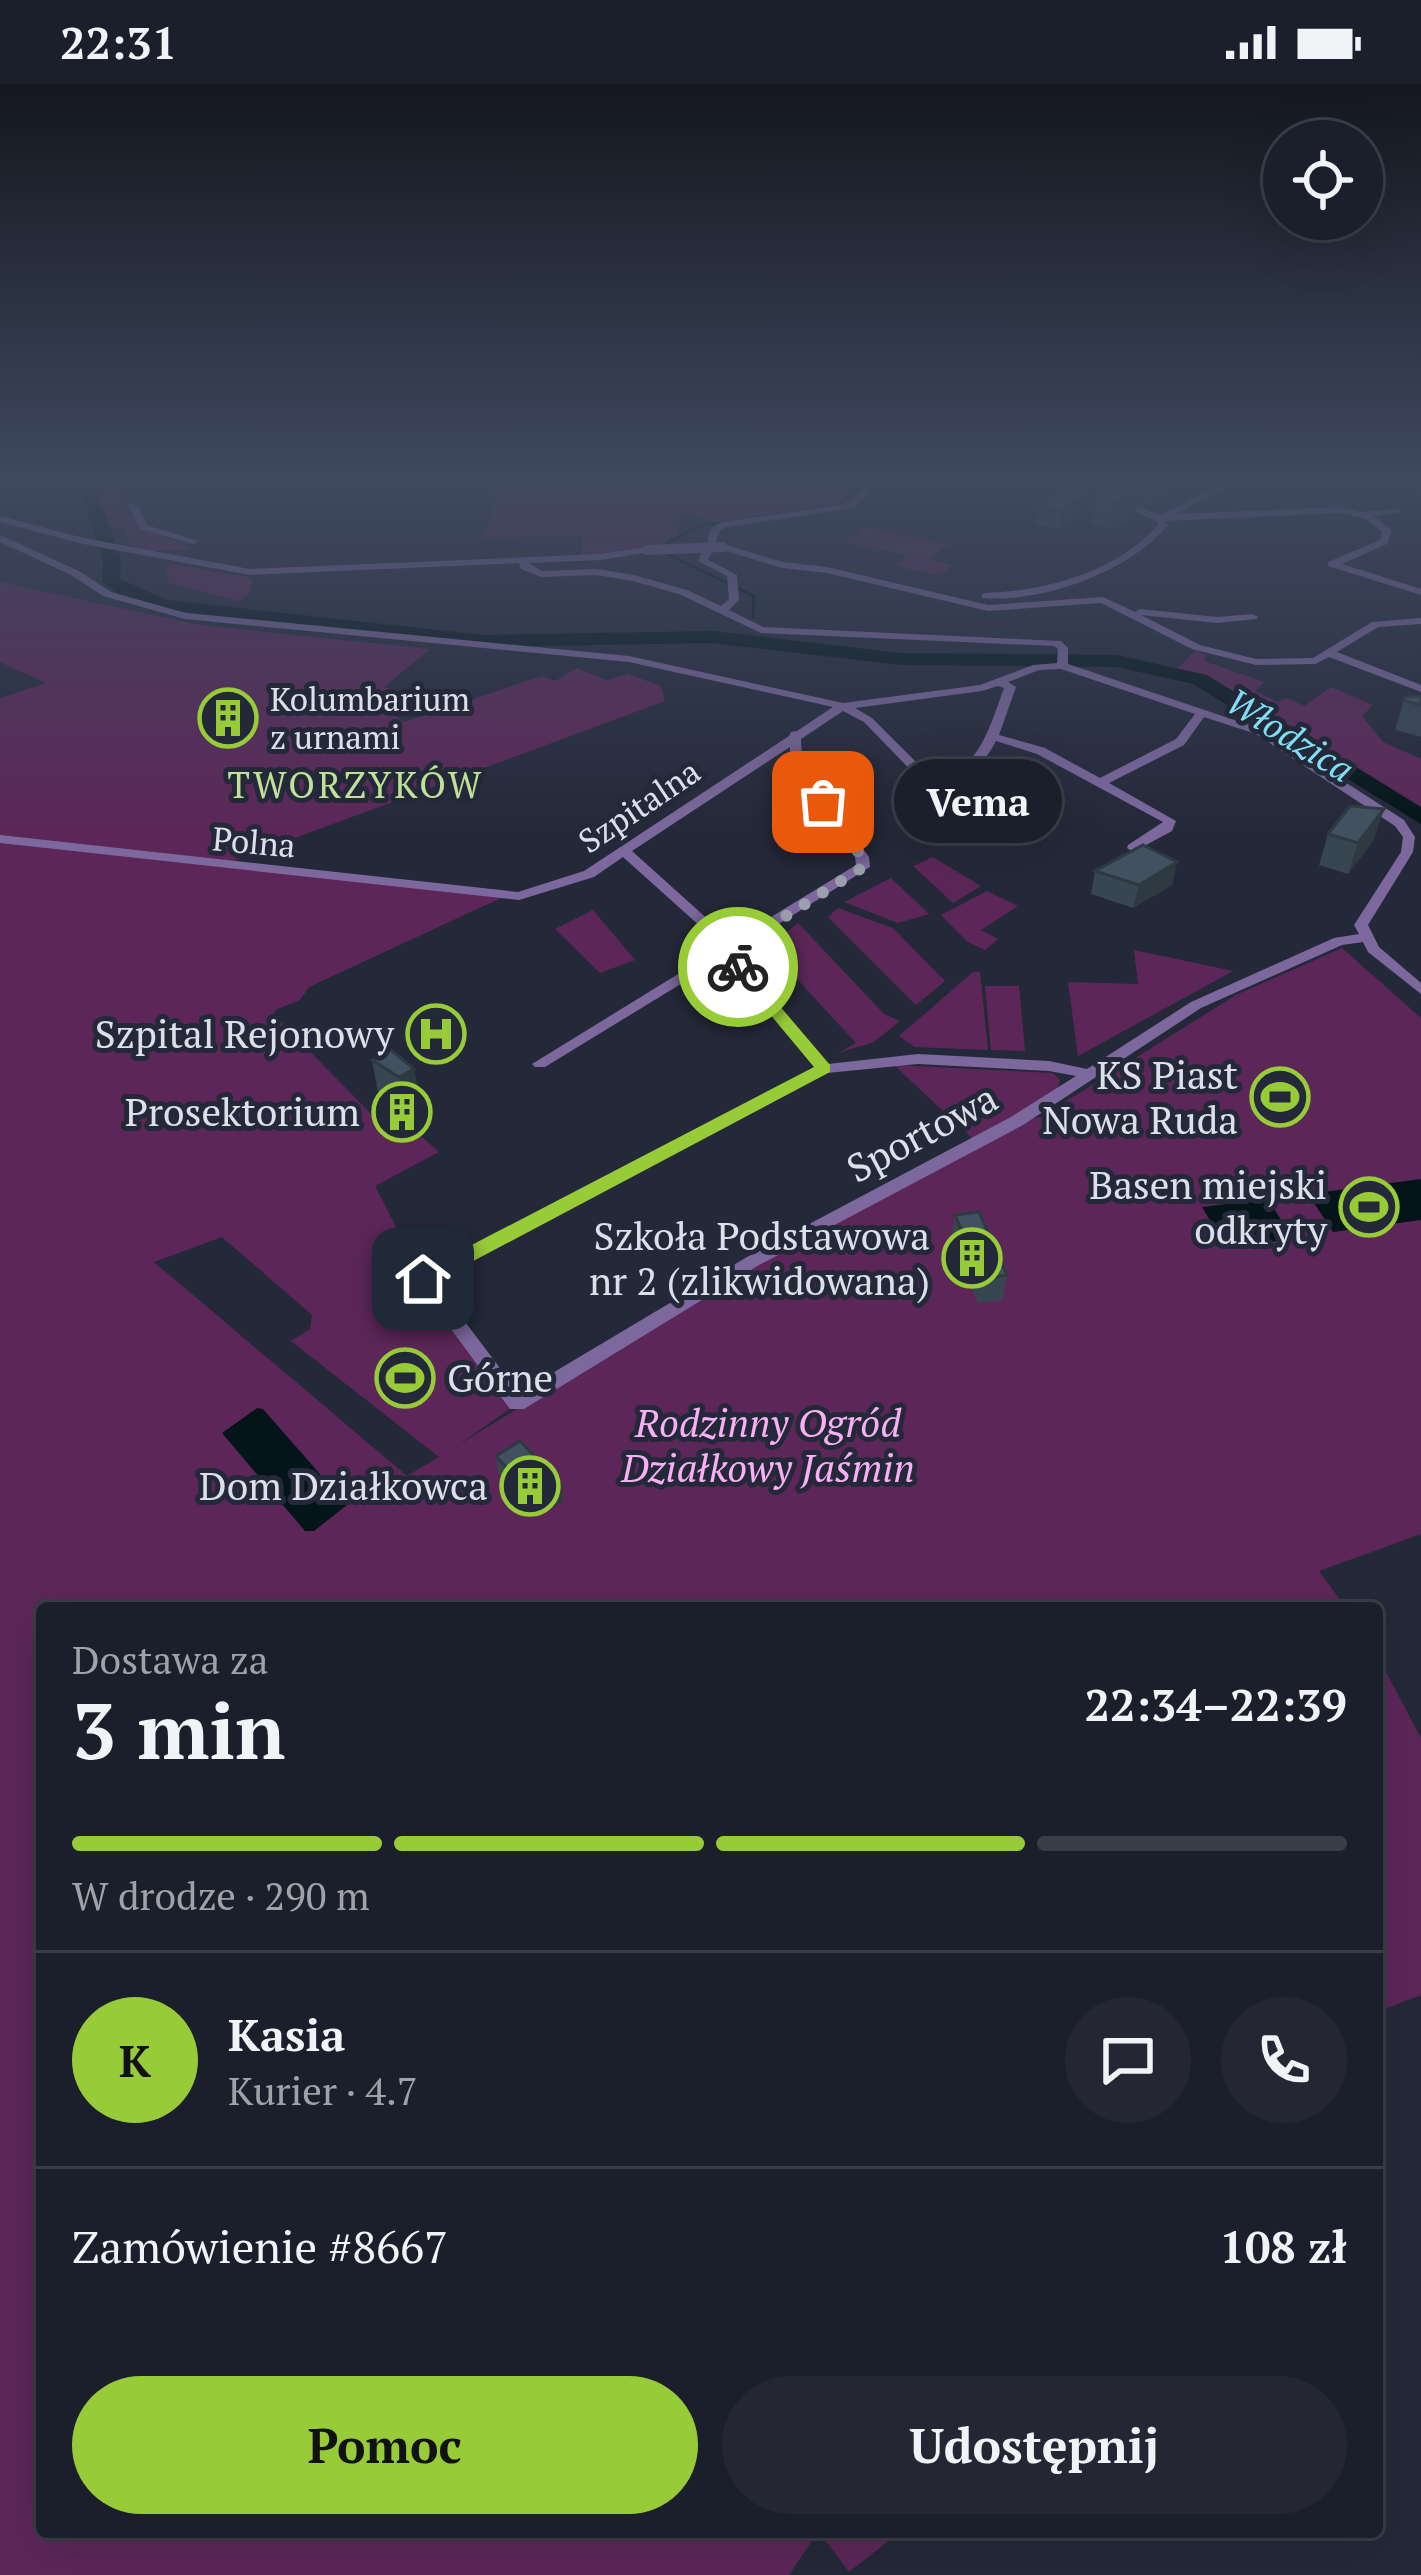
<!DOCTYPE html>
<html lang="pl">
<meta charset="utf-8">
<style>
body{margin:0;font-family:"PT Serif",serif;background:#242733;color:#f1f3f6;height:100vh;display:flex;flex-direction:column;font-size:45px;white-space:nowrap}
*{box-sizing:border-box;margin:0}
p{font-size:39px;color:#a0a2a9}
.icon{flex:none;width:66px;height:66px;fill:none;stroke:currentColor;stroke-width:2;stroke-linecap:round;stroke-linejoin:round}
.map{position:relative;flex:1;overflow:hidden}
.sheet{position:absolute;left:36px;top:1518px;width:1347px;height:936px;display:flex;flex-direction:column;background:#1b1f2b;border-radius:12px;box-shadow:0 12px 48px #0002,0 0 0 3px #393d47}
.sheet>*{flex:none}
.tools{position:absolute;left:1263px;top:36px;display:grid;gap:24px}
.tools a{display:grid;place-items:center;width:120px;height:120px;border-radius:50%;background:#1b1f2b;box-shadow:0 12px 48px #0002,0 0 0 3px #393d47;font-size:60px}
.pin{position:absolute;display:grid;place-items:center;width:102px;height:102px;color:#fff;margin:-51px;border-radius:24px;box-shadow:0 6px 18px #0006}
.courier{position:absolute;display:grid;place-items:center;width:120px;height:120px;margin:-60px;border:9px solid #98cb38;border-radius:50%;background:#fff;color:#222;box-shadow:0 3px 15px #0007}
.bubble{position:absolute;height:84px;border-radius:42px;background:#1b1f2b;box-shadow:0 12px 48px #0002,0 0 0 3px #393d47;font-size:39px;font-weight:600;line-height:84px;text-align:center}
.headline em{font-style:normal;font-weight:600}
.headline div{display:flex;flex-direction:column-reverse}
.headline{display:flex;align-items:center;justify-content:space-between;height:204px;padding:0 36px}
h1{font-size:78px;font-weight:600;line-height:90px}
.bar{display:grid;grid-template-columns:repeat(4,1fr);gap:18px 12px;align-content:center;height:144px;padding:0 36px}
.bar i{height:15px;border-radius:9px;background:#393d47}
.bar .current{background:#98cb38}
.bar p{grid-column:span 4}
.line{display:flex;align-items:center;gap:30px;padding:0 36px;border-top:3px solid #393d47}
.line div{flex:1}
.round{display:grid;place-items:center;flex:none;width:126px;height:126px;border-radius:63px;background:#242733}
.primary-button{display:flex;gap:24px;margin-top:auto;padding:24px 36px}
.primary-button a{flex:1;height:138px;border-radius:72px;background:#98cb38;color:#111;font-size:48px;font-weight:600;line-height:138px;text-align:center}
.primary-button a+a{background:#242733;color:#f1f3f6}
.status{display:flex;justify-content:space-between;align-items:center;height:84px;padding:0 60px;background:#1b1f2b;direction:ltr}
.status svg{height:33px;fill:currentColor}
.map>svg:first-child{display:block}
.green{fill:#5c2758;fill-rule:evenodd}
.water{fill:#041519}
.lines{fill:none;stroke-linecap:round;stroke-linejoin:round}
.stream{stroke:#041519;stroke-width:3}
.river{fill:#041519;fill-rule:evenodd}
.minor{fill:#7c689d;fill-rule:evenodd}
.rail-casing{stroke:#a2a6b2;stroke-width:6}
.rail{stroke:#242939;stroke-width:3;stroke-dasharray:10;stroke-linecap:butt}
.minor-bridge{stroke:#7c689d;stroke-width:10}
.wall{fill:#384652}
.shaded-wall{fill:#2e3942}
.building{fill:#41515f;stroke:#2e3942;stroke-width:3}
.route{fill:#98cb38}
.done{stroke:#9ca0ad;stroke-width:12;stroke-dasharray:0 21.6}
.labels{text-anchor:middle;stroke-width:10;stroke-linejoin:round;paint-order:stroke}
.far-poi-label{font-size:33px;fill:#dde0eb;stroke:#242939;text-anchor:start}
.far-street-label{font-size:33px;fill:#dde0eb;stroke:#242939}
.far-water-label{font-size:36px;font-style:italic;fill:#81def4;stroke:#242939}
.far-neighbourhood-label{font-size:36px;letter-spacing:3px;fill:#c1e098;stroke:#242939}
.poi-label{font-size:39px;fill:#dde0eb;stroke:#242939;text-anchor:end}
.street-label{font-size:39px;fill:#dde0eb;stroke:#242939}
.park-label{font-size:39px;font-style:italic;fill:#faaef3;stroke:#242939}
</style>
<div class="status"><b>22:31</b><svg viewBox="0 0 49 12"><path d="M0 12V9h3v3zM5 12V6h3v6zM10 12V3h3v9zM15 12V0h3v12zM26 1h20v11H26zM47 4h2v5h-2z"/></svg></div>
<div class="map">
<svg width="1421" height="2491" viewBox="0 0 1421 2491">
<rect width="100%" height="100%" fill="#242939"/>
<!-- green -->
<path class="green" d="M95,399h27l4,30 17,14 50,22 -37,2 -25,-5 -7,-19h-14z
M485,399h387l-21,23 -133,16 -31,-8 -16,8 9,11 -13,12 -86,12 2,-22 -103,3c16,-20 15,-32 5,-55z
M863,443l85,17 -18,16 22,5 -12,11 -44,-10 11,-11 -63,-13z
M170,480l78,13 5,3 -3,13 -11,8 -70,-18 -4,-16z
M0,498l200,43 230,24 -46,38 47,10 -41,15 14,10 138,-46 13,5 22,-13 30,12 21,-6 33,12 4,15 -437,162 275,34 -194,90 -9,13 -25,10 -1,5 114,116 32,4 19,17 -64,34 32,62 37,20 -20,11 93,125 -62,43 337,-207 225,-119 24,-4 195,-122 106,-47 79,70v516l-102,37 27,37h-1304v924h776l-29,43h-789v-1877l46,-15 -46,-21zM222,1153l90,78 -2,14 -19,12 148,116 -32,19 -253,-214z
M1196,566l11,5 -4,3 4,4 57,20 -9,9 23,11 9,-4 17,8 27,-19 42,18 -11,11 21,26 38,17v58l-221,-138 -25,-8z
M933,773l48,29 -28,17 -40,-37z
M891,794l38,36 -31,9 -54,-21z
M987,807l31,15 -37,24 17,9 -13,11 -17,-8 -27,-27z
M838,824l55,20 52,53 -29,24 -88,-88z
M593,826l42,50 -35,13 -45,-44z
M798,839l86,91 16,7 -26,21 -36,11 18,-10 -82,-89 -21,4z
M1134,866l99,21 -155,85 -10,-74 70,2z
M973,888h7l8,78 -73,-3 -16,-11z
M985,902h34l6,65 -34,-1z
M894,981l159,8 7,7 -4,13 -83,46z
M1377,1571l44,83v257l-44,17z
M819,2448h-1h82l-51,40z"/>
<!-- water -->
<path class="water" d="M1421,1095v41l-88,12 -25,-38z
M1268,1115l25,40 -67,9 -24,-41z
M257,1324l6,1 84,96 -33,26h-9l-83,-98z"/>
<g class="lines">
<!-- stream -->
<path class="stream" d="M753,533l1,-21 -81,-39 -7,-5 1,-9 31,-17 140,-20 28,-23
M749,551v5"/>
<!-- river -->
<path class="river" d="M78,399h16l27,77 -1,19 47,21 316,35 230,-4 187,22 217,2 90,20 214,132v17l-228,-140 -76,-17 -217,-2 -187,-22 -230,4 -325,-38 -37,-12 -19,-16 1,-21z"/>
<!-- minor -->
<path class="minor" d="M867,399h10l-23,25 -128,19 -6,3 -5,14 -8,-2 4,-14 10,-6 127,-18z
M1101,399h8l3,13 48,19 66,-32h11l-61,31 164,-7 19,5 40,-3v4l-26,3 19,14 -5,14 -45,20 79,25v6l-93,-29v-4l52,-22 2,-9 -16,-12 -26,-6 -175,8 3,4c-39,47 -125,78 -186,73v-4l4,-1c60,-2 132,-22 172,-68l-3,-5 -50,-20z
M133,419l5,3 9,19 51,16 -5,3 -53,-15 -12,-23z
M0,432l84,22 166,31 351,-15 46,-7 3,1v4l-49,8 -72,3 13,8 54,-2 38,6 53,15 34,16 8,-7 -2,-23 -29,-15 5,-12 5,-3 5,3 -5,11 29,15 2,25 -10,10 34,17 298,14 7,7v16l196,66 140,90 11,17 -2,15 -45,73 11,22 42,36v11l-53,-42 -5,-10 -21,3 -141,63 -178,117 -264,140 -235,144h-14l-96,-130 3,-4 398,-207 -90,-111 -180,110h-10l-3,-3 190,-117 -1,-2 -98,-88 -29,20 -75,23 -519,-57v-8l518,57 66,-21 205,-135 2,-4 6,-1 36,-24 -204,-45 -444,-43 -82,-23 -32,-21 -71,-33v-7l79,36 32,21 75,21 443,43 214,47 137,-18 53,-20 24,-2 1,-14 -4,-3 -293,-13 -82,-39 -46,-13 -37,-6 -55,2 -20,-8 -2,-6 -269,12 -167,-31 -83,-22zM1061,585l134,45 -19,25 -76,39 -55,-30 -46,-13 17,-48 -8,-5 31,-12zM998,602l6,2c-15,40 -24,82 -70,92l-62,-62 -17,-10 127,-17zM843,627l21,11 63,65c32,-1 54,-17 69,-46l41,13 126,68 -35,23 -1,3 6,4 39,-21 4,-10 -67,-38 75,-38 20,-28 52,17 139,92 8,11 -2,15 -47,73 5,9 -25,4 -143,64 -104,67 -38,-8 -131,-7 -90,10 -87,-103 -4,-11 133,-83 -1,-10 -60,-83 -7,-15 -1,-20zM790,663v12l7,15 58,83 1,8 -124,76 -100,-90zM918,980l131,7 27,5 -65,41 -264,140 -228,136 -85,-112 393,-208z
M723,460l60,18 44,5 161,38 115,-8 32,15 5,-3 77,8 36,-3 5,3 -1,2 -40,4 -76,-8 59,30 56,14 57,-1 59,-36 49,-4v6l-43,3 -41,25 84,33v7l-92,-35 -14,7 -59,1 -64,-16 -91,-46 -113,8 -161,-38 -45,-5 -62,-19 -2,-2z"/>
<!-- rail casing -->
<g class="rail-casing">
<path id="rail" d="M1409,399l12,3"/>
</g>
<!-- rail -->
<use href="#rail" class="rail"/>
<!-- minor-bridge -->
<path class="minor-bridge" d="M647,466l76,-3"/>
</g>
<!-- wall -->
<path class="wall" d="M1137,403l34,7 -20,12 -14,-5 -2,16 -22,12 -21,-6 4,-26 41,-7z
M1038,423l45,5 -24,17 -24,-4z
M1421,612v41l-26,-7 10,-33z
M1328,750l46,6 -26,34 -29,-9z
M1177,778l-5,23 -39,23 -42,-14 4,-23z
M372,976l42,9 8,47 -15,9 -26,-17z
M955,1131l52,60 -5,25 -24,3 -27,-64z
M496,1372l65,29 2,16 -25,14 -40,-43z"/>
<!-- shaded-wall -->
<path class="shaded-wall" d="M1171,399h2l-2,11 -20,12 2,-13z
M1139,407l-4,26 -22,12 4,-27z
M1086,410l-3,18 -24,17 2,-18z
M1384,725l-10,31 -26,34 10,-31z
M1177,778l-5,23 -39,23 6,-23z
M414,985l8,47 -15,9 -8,-48z
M561,1401l2,16 -25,14 -2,-15z"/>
<!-- building -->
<path class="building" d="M1146,399h25l-18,10 -16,-6z
M1122,400l17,7 -22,11 -21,-5z
M1065,404l21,6 -25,17 -23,-4z
M1421,612v9l-17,-4 1,-4z
M1350,722l34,3 -26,34 -30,-9z
M1143,761l34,17 -38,23 -44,-14z
M391,966l23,19 -15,8 -27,-17z
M979,1128l28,63 -24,4 -28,-64z
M520,1357l41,44 -25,15 -40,-44z"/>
<!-- sky -->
<linearGradient id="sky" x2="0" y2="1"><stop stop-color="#14171f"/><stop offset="0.53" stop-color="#3f495f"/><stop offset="1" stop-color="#3f495f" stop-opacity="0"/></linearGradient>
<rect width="1421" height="747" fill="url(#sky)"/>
<!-- route -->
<path class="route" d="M733,880h11l86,101v7l-400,212h-14v-10l398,-207 -81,-97z"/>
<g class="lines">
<!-- done -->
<path class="done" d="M738,883l-10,-14 135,-86 -1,-10 -39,-55"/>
</g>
<!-- icons -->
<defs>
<g id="building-ring" transform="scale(3)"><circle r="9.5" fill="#242939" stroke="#98cb38" stroke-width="1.5"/><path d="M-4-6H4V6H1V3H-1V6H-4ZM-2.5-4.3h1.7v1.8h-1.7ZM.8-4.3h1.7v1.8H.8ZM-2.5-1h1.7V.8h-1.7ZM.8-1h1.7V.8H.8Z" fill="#98cb38"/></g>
<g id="hospital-ring" transform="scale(3)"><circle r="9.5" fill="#242939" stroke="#98cb38" stroke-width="1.5"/><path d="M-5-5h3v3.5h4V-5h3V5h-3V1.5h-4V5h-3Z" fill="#98cb38"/></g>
<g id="stadium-ring" transform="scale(3)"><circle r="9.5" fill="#242939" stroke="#98cb38" stroke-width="1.5"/><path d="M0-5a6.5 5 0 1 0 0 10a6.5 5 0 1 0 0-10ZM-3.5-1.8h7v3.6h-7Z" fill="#98cb38"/></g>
</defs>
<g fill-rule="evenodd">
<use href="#building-ring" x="228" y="634"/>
<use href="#hospital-ring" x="436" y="950"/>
<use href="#stadium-ring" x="1280" y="1013"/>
<use href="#building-ring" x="402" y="1028"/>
<use href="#stadium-ring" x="1369" y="1123"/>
<use href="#building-ring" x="972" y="1174"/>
<use href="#stadium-ring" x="405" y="1294"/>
<use href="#building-ring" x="530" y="1402"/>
</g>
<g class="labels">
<!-- far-poi labels -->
<g class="far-poi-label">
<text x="270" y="627">Kolumbarium<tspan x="270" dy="38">z urnami</tspan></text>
</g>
<!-- far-street labels -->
<g class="far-street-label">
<text transform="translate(639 722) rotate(-34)" y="12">Szpitalna</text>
<text transform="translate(254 758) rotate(5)" y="12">Polna</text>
</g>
<!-- far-water labels -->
<g class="far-water-label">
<text transform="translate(1290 651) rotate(32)" y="13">Włodzica</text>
</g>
<!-- far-neighbourhood labels -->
<g class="far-neighbourhood-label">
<text x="356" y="714">TWORZYKÓW</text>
</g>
<!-- poi labels -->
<g class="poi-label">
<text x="394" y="964">Szpital Rejonowy</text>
<text x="1238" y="1005">KS Piast<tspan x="1238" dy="45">Nowa Ruda</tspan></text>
<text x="360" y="1042">Prosektorium</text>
<text x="1327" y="1115">Basen miejski<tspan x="1327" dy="45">odkryty</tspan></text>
<text x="930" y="1166">Szkoła Podstawowa<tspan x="930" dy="45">nr 2 (zlikwidowana)</tspan></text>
<text x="447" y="1308" text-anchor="start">Górne</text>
<text x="488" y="1416">Dom Działkowca</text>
</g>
<!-- street labels -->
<g class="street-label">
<text transform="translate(922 1049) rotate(-28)" y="14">Sportowa</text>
</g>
<!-- park labels -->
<g class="park-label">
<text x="768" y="1353">Rodzinny Ogród<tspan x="768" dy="45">Działkowy Jaśmin</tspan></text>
</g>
</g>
</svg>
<div class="tools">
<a><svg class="icon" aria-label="locate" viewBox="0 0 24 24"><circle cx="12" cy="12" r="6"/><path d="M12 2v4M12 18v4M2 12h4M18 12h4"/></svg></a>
</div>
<div class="pin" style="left:823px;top:718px;background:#ea580c"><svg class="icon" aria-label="bag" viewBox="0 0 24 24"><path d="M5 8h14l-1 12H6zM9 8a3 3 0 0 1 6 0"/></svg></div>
<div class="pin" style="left:423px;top:1195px;background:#1f2937"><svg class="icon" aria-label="home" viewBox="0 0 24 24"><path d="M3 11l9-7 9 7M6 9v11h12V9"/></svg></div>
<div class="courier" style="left:738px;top:883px"><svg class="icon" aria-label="bike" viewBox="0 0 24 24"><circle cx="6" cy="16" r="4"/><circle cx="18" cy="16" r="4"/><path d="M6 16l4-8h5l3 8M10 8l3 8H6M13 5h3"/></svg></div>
<div class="bubble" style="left:894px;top:675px;width:168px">Vema</div>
<section class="sheet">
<div class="headline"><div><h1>3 min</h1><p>Dostawa za</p></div><em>22:34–22:39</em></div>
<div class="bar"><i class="current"></i><i class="current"></i><i class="current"></i><i></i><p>W drodze · 290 m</p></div>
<div class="line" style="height:216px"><b class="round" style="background:#98cb38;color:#111">K</b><div><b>Kasia</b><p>Kurier · 4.7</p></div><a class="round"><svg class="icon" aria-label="chat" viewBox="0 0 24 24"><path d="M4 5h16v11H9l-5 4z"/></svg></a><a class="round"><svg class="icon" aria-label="phone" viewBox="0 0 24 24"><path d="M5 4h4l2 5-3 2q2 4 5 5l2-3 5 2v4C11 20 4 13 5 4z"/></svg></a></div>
<div class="line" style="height:156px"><div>Zamówienie #8667</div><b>108 zł</b></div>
<div class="primary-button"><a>Pomoc</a><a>Udostępnij</a></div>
</section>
</div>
